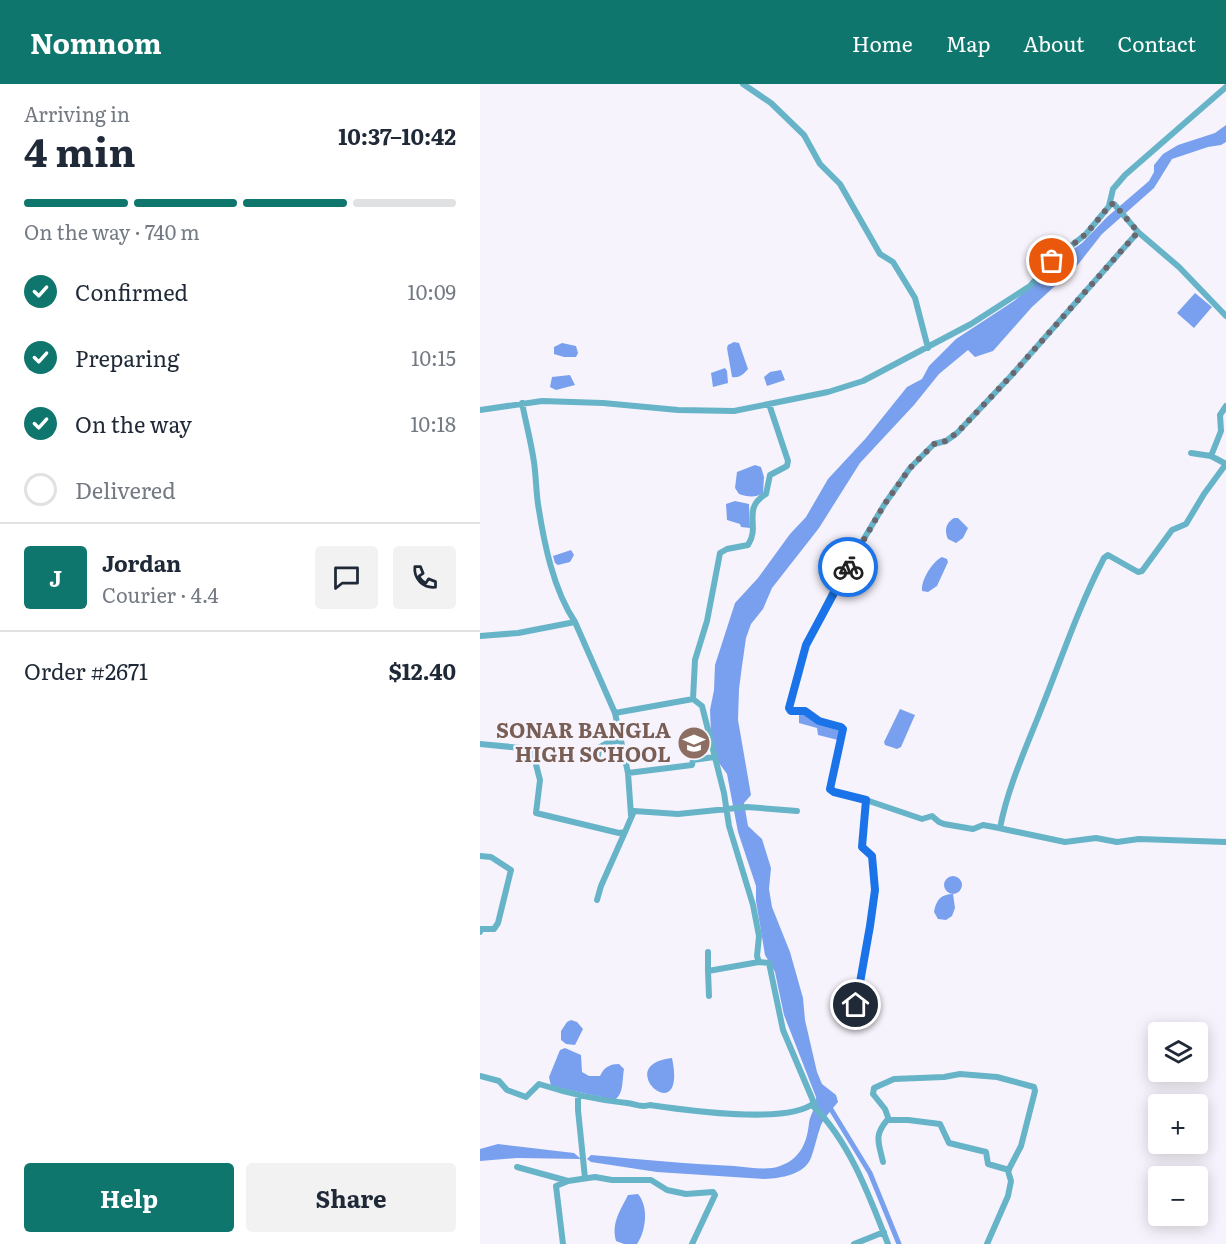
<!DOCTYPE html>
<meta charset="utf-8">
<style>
body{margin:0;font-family:Literata,serif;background:#f2f2f3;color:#1f2937;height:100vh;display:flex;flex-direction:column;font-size:22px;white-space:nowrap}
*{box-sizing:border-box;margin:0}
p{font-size:20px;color:#747a83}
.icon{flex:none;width:33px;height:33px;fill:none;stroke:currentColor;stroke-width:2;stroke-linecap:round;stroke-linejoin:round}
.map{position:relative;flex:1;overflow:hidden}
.panel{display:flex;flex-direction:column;background:#fff;width:480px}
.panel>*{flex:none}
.fabs{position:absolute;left:668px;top:938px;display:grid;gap:12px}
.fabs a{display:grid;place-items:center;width:60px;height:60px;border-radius:6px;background:#fff;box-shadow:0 3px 15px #0003;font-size:30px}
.pin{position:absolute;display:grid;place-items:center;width:51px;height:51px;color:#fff;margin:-26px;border:3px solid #fff;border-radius:50%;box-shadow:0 2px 6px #0007}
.courier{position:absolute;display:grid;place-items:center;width:60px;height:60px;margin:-30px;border:4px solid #1a73e8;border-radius:50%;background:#fff;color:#222;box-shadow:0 2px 8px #0007}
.headline em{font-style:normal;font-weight:700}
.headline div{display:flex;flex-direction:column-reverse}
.headline{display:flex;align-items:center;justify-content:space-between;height:102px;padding:0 24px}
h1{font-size:39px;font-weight:700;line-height:45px}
.bar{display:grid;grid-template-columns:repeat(4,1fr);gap:9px 6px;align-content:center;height:72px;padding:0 24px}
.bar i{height:8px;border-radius:4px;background:#e0e1e3}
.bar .active{background:#0f766e}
.bar p{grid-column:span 4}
.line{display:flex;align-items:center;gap:15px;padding:0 24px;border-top:2px solid #e0e1e3}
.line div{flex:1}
.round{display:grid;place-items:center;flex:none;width:63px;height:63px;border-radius:6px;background:#f2f2f3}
ol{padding:0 24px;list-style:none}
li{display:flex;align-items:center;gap:18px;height:66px}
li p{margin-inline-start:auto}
li .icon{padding:6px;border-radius:50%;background:#0f766e;color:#fff;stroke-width:4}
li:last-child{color:#747a83}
li i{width:33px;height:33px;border:3px solid #e0e1e3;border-radius:50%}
.action{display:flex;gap:12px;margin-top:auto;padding:12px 24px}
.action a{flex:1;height:69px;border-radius:6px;background:#0f766e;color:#fff;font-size:24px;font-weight:700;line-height:69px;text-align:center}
.action a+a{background:#f2f2f3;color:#1f2937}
header{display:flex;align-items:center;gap:36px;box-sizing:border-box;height:84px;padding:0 30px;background:#0f766e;color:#fff}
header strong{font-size:28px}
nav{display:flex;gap:33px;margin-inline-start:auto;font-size:21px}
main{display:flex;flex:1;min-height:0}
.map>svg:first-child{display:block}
.water{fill:#79a0ee}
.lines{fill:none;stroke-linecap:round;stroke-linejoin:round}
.canal{stroke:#79a0ee;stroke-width:5}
.minor{stroke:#67b4c9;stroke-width:6}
.done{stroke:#6b6770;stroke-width:6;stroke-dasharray:0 10.8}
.route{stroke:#1a73e8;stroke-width:8}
.labels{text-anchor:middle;stroke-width:5;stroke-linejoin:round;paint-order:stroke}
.education-label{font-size:21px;font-weight:bold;fill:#785e54;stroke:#f7f3fc;text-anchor:end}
</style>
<header>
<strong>Nomnom</strong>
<nav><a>Home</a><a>Map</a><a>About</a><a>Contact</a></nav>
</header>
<main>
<section class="panel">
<div class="headline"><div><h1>4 min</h1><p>Arriving in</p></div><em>10:37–10:42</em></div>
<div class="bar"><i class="active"></i><i class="active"></i><i class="active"></i><i></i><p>On the way · 740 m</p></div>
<ol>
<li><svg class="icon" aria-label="check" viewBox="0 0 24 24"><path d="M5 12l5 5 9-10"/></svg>Confirmed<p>10:09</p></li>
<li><svg class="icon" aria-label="check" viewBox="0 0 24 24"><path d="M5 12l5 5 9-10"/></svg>Preparing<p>10:15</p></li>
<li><svg class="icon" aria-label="check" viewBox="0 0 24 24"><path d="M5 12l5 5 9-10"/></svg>On the way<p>10:18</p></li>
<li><i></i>Delivered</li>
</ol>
<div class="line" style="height:108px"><b class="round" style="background:#0f766e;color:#fff">J</b><div><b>Jordan</b><p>Courier · 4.4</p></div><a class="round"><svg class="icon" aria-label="chat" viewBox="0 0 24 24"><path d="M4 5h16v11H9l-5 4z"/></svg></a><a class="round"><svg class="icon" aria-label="phone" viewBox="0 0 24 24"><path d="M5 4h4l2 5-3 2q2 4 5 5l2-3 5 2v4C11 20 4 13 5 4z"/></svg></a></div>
<div class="line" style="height:78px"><div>Order #2671</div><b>$12.40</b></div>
<div class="action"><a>Help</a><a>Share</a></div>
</section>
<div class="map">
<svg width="746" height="1160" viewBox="0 0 746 1160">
<rect width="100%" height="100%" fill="#f7f3fc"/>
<!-- water -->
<path class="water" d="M746,41v17l-5,3 -13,2 -36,12 -18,29 -52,46 -33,42 -14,10 -23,21 -39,44 -18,6 -7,-7 -29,24 -25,31 -54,58 -41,65 -47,60 -9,21 -12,15 -5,14 -4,28 -3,23 -1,31 13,75 -7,8 4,23 14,13 9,29 -2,21 3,18 18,45 13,46 2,22 12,52 5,12 14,11 2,7c-6,7 -13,15 -17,23 -4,11 -6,22 -10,33 -7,17 -30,20 -46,21l-108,-7 -66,-10 -4,-3 4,-4c48,4 95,9 143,11 14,1 33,5 46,0 20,-7 27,-23 29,-43 1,-9 8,-16 7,-26l-32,-82 -9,-43 -10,-17 -9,-54v-15l-18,-54 -11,-58 -8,-11 -8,-29 -1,-24 4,-20 1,-25 20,-62 23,-25 32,-44 16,-17 22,-38 38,-41 41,-51 15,-8 7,-13 27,-27 58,-38 28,-24 11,-13 29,-21 25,-26 42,-36 5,-9v-7l9,-11 15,-9 37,-12z
M715,209l17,14 -18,21 -17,-15z
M254,258l5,1 9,26c-5,6 -9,9 -16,8l-5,-29 1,-3z
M82,259l14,3 2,7 -2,4h-12l-10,-3v-7z
M245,284l2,3 1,12 -15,4 -2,-14z
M301,286l4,10 -18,6 -3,-9 6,-5z
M90,291l5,10 -19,5 -6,-3 2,-10z
M275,381l6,2 3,10 -1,16c-7,5 -16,4 -24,1l-4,-6 2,-16z
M255,417l14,3 1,24 -9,-1 -1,-3 -13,-4 -1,-16z
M474,434h4l10,10 -5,10 -7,5 -8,-4c-4,-9 -2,-16 6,-21z
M91,466l3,5 -4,7 -12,3 -3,-2 -2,-7z
M462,473l5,2 1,3 -11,24 -9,6 -6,-1c-1,-11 10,-29 20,-34z
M420,625l15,6 -14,32 -4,2 -12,-4 -1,-3z
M323,629l38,17 -3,10 -20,-5 -1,-7 -18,-5v-9z
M464 801a9 9 0 1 1 18 0a9 9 0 1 1-18 0Z
M473,810l2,14 -3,8 -6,4 -8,-1 -4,-7c2,-12 7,-18 19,-18z
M91,936l6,2 6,7 -8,16 -9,-1 -5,-4v-9l6,-9z
M85,964l16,7 1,17 7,4h11c4,-9 10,-12 19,-12l5,5c-2,11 0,24 -9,31l-64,-14 -2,-9 11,-27z
M192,974c16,75 -63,7 0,0z
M18,1060l76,9 7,6 -64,-1 -37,3v-12z
M158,1110c11,13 8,37 -1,50h-13l-8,-3c-5,-18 4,-30 12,-46z"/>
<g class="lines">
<!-- canal -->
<path class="canal" d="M349,1022l41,67 29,71"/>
<!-- minor -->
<path class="minor" d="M263,0l28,19 33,32 16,29 20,20 40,70 13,8 22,36 13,50
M629,122l4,-17 12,-14 101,-88
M658,148l-128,145 -53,56 -11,8 -12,3 -24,24 -26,37 -51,86 -27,54 -17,62 2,4h14l14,10 24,8 -13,60 4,3 32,8 56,19 10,-3 7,6 5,2 29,5 10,-4 11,2 71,15 31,-4 21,4 22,-3 87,3
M42,319c4,20 9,39 12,59 2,14 2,28 4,42 6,39 15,85 37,118
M289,320l19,57 -1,5 -17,9 -4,19c-25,15 -5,32 -18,51l-21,4 -7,4 -13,68 -12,39 -2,39 9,7 22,87 5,33 24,79 6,31 -2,20 2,6 10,1 14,67 31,73v4c36,35 56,91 74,137
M746,322l-6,9 1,16 -10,25 15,8
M0,326l62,-9 61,2 75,7 56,1 94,-19 35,-11 108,-57 59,-38 22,-25 34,-27 25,-30h3l24,28 41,35 47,49
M711,369l20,3
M0,552l38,-3 57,-11 40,91 78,-14
M135,629l13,60 64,-8 1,-5 21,-3
M0,660l52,5 8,31 -4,33 83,20 6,-1 9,-21 44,3 69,-7 50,4
M117,675l3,-12 7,-4 14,-3
M148,689l3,42
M520,744c8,-42 27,-82 42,-121 20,-50 37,-101 62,-149l4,-3 30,17 4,-1 30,-41 14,-6 18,-30 22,-30
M0,772l11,1 20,13 -13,53 -4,6h-13l-1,3
M117,816l4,-14 24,-54
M228,868v19l51,-9
M228,887l1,25
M376,921l14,-79 5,-36 -3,-34 -10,-9 4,-47
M0,992l19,5 8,9 19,7 13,-13c31,10 56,16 88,19 9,1 14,5 23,2 35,5 138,20 164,-2
M98,1012v14l7,68
M403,1078c-4,-19 -10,-26 5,-43
M37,1083l51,14 27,-4 17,3h39l16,10 19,4 27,-2 2,3 -23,49
M83,1160l-7,-58 12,-5
M374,1160l30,-12
M507,1160l21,-48 3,-15 -3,-10 13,-25 14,-55 -1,-4 -37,-10 -37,-3 -16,3 -50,2 -20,9 -1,6 12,15 4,11h19l32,4 9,19 37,9 2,12 21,6"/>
</g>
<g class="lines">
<!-- done -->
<path class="done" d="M368,483l36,-62 26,-37 24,-24 12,-3 11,-8 53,-56 128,-145 -24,-28h-3l-25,30 -34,27"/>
<!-- route -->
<path class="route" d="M368,483l-42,78 -17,63 2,3h14l14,10 22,6 2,2 -13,60 4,3 32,8 -4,47 10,9 3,34 -5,36 -14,79"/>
</g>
<!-- icons -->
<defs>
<g id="school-disc" transform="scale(1.725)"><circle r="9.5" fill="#8d6e63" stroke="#f7f3fc"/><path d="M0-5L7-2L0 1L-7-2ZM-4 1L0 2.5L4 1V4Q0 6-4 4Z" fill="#fff"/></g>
</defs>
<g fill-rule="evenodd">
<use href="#school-disc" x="214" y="659"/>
</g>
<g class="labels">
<!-- education labels -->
<g class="education-label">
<text x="191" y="654">SONAR BANGLA<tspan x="191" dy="24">HIGH SCHOOL</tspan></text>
</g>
</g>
</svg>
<div class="fabs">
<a><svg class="icon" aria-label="layers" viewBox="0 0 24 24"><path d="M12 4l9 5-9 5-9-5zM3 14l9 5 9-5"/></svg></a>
<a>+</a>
<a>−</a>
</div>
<div class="pin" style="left:572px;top:177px;background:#ea580c"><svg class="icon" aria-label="bag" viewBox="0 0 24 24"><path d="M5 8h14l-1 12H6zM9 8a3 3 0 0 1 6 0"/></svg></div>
<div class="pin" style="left:376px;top:921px;background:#1f2937"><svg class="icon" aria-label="home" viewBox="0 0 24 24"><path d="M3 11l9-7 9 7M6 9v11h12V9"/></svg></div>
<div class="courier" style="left:368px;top:483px"><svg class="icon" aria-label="bike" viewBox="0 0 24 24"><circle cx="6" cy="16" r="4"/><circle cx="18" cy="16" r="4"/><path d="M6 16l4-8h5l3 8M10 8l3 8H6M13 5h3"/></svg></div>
</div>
</main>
